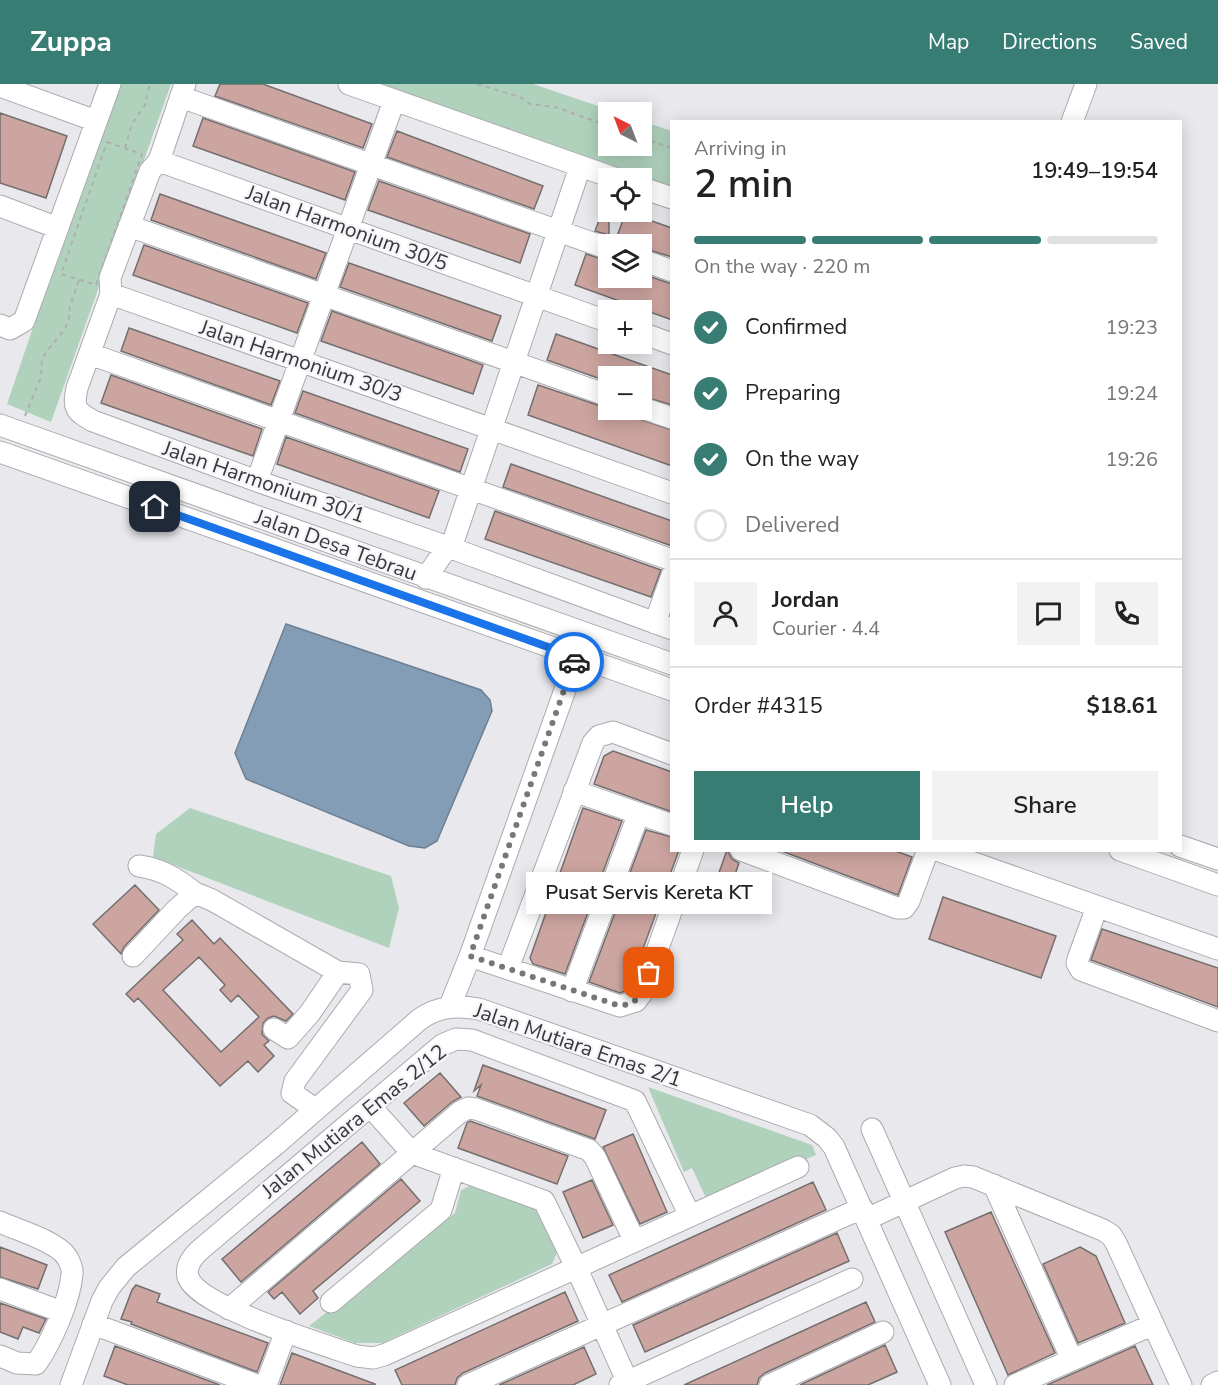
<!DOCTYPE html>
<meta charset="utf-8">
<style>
body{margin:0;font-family:"Nunito Sans",sans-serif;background:#f2f2f2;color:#222;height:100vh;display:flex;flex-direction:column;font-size:22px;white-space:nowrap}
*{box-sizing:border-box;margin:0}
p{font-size:20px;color:#767676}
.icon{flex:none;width:33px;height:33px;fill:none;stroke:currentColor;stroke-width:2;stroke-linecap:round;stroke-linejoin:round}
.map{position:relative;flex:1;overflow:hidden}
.sheet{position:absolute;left:670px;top:36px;width:512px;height:732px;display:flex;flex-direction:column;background:#fff;border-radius:0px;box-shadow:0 3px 15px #0003}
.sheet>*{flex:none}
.needle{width:39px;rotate:318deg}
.controls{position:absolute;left:598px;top:18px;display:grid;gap:12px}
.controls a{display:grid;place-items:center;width:54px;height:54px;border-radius:0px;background:#fff;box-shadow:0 3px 15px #0003;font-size:30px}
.pin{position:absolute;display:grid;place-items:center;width:51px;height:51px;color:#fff;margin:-26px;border-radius:12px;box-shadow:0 3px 9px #0006}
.courier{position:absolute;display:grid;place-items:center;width:60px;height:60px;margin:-30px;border:4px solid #1a73e8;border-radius:50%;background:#fff;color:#222;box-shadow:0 2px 8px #0007}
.bubble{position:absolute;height:42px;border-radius:0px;background:#fff;box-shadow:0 3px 15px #0003;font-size:20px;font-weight:600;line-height:42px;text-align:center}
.summary em{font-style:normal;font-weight:600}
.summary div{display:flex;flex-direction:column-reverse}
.summary{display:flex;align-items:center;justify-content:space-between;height:102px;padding:0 24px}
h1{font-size:39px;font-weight:600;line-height:45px}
.bar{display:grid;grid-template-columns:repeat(4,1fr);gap:9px 6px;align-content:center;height:72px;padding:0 24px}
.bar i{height:8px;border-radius:4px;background:#e0e0e0}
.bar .active{background:#387d73}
.bar p{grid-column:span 4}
.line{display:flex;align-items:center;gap:15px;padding:0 24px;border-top:2px solid #e0e0e0}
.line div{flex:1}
.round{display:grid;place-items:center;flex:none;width:63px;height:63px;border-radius:0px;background:#f2f2f2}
ol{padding:0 24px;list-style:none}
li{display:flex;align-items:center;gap:18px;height:66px}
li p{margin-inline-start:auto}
li .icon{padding:6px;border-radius:50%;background:#387d73;color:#fff;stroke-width:4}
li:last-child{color:#767676}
li i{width:33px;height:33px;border:3px solid #e0e0e0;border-radius:50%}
.cta{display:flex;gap:12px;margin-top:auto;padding:12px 24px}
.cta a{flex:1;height:69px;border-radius:0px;background:#387d73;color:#fff;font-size:24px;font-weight:600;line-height:69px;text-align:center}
.cta a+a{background:#f2f2f2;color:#222}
header{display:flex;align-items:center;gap:36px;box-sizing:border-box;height:84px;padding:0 30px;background:#387d73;color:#fff}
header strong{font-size:28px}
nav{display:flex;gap:33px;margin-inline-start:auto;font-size:21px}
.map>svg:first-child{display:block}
.green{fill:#b0d2bd}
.water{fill:#839db7;stroke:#6d7f92;stroke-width:1.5}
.building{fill:#cda5a0;stroke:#746f6f;stroke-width:1.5;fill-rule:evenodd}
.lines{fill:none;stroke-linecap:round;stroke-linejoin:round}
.minor-casing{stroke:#ababaf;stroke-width:23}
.path{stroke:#aeaeb1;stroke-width:2;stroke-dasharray:4.5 4.5;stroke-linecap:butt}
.minor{stroke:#fff;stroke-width:21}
.done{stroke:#777779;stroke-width:6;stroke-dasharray:0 10.8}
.route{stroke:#1a73e8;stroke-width:8}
.labels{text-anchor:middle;stroke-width:4.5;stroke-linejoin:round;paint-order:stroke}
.street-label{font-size:21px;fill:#39393b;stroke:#f6f6fa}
</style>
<header>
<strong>Zuppa</strong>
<nav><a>Map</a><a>Directions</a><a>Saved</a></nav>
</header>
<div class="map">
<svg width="1218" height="1301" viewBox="0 0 1218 1301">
<rect width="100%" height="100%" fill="#e9e9ed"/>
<!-- green -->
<path class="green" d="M116,0h55l-120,338 -44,-18z
M382,0h151l83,28h-7v34h33v-25l30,10v59z
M190,724l201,68 8,32 -10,40 -236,-91 3,-23z
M648,1003l164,58 4,10 -109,45 -15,-32 -8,4z
M476,1099l61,23 22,42 -7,16 -170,79h-27l-46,-17 146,-113 6,-23z"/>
<!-- water -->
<path class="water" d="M286,540l195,66 9,10 2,11 -55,130 -12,7 -16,-2 -163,-67 -11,-26z"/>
<!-- building -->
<path class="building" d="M220,0h43l109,40 -9,24 -148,-52z
M0,29l67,23 -21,62 -46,-15z
M203,34l152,54 -10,28 -152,-54z
M397,47l146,55 -9,23 -147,-52z
M379,97l151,53 -10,29 -152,-53z
M160,110l166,59 -10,26 -165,-59z
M608,113h1v38l-14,-4z
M626,128l46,16v29l-30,-9v-4l-22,-1 -4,-4z
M144,161l164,58 -11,30 -164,-58z
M586,170l23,7v17h33v-4l30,10v36l-97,-35z
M349,179l152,53 -9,25 -152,-54z
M332,227l151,54 -10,29 -152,-53z
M129,244l151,53 -9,24 -150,-54z
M556,250l116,41v30l-30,-9v-20h-33v6l-62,-22z
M111,291l151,54 -9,27 -152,-53z
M538,301l134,45v36l-144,-51z
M303,307l165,58 -8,23 -165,-59z
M286,353l153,54 -10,27 -152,-54z
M511,380l161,57v25l-169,-59z
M495,427l166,59 -10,27 -166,-58z
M613,667l59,21v40l-78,-28 10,-28z
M583,724l39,13 -57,153 -32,-10 -3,-6z
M646,746l26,7v13h7l-51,140 -8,3 -31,-11z
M727,766l5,9 7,4 -8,23 -15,-5z
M779,766h114l19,7 -14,38z
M135,801l24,25 -35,37 -3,7 -28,-30z
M943,813l113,39 -15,42 -112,-39z
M192,836l22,24 6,-6 73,76 -7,7 -12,-5 -6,2 -5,5 -1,11 7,7 -5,4 10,11 -16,16 -10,-11 -28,25 -82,-88 -4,4 -8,-8 57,-54 -6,-6zM199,873l26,28 -5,5 11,12 7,-7 21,22 -38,35 -58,-62z
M1102,845l116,39v39l-127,-47z
M483,981l123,45 -11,29 -118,-43 4,-11 -7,6z
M440,989l21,24 -9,5 -28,24 -20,-23z
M470,1037l98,35 -11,28 -99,-36 9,-25z
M633,1050l34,78 -27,12 -37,-77z
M362,1058l18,22 -139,118 -19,-23z
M401,1095l19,22 -107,90 5,7 -18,16 -18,-22 -8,7 -6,-7z
M592,1096l21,45 -30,13 -20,-46z
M813,1098l13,28 -204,92 -13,-27z
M991,1128l64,141 -47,22 -63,-143z
M837,1149l12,28 -204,91 -12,-27z
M0,1163l47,18 -9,24 -38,-12z
M1080,1163l16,9 29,67 -47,20 -35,-79z
M136,1201l24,9 -3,8 111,41 -11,29 -126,-48 1,-2 -11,-3 11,-29z
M565,1208l13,29 -115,52 -6,5 -2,7h-53l-7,-15z
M866,1218l9,20 -110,51 -6,5 -2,7h-73z
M0,1219l46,16 -7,14 -16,-6 -5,12 -18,-7z
M885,1261l12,27 -29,13h-68z
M115,1262l105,39h-92l-24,-9z
M1135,1262l18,39h-106z
M584,1263l12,27 -23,11h-74z
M292,1269l83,31v1h-95z"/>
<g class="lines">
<!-- minor casing -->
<g class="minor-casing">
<path id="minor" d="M185,0l-26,77 -9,10 -40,107 1,16 -34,94c-4,20 -2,23 16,33l164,60 194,67 221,81
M349,0l265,94
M0,2l96,35
M181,13l428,152
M1072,38l14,-38
M159,77l450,161
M642,104l30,10
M0,122l58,22
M129,142l480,170
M642,176l30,11
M111,210l561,199
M0,241l10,4 14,-8 86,-237
M642,249l30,11
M90,270l582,206
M642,324l30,10
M0,341l672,239
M0,368l672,238
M257,397l137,-380
M426,494l17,-25 8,-5 129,-381
M655,539l17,-48
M574,707l98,34
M1180,762l38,13
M741,766l156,58h7l5,-7 19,-51
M937,766l281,99
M1120,766l98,35
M139,782c23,3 38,13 56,27
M1097,823l-19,52 -1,4 4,7 137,51
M133,872l44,-47 18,-16 17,7 126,72
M470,872l150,50 16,-5 6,-8 51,-143
M508,884l85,-225 6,-7 14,-4 59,22
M572,907l67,-178
M450,922l20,-50 111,-311
M274,945l14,9 22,-25 28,-41 21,2 3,16 -67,91 -3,12 23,16
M370,1022l42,47 132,48 32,66 53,118
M872,1045l114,256
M994,1101l78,175
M690,1132l-55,-115 -163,-61 -16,-1 -14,6 -241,204c-8,7 -16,16 -13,28 10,30 137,68 169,79l16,2 11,-3 414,-188
M867,1135l88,-41 9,-2 9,1 130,53 8,5 5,8 65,142
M0,1138c17,8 56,19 66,34 3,4 7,13 6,18 -2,26 -21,69 -36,90l-19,-1 -17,-7
M0,1205l62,23
M331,1218l110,-92 13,-42
M229,1225l231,-197 8,-4 8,1 113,41 6,7 39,83
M93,1240l164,61
M71,1301l31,-84 7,-13 17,-21 149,-122 145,-126c19,-13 37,-14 59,-10l331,116 17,13 7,9 106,238
M266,1301l20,-54
M468,1301l394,-177
M620,1301l232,-106
M770,1301l113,-53
M1015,1301l137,-60
M1212,1301l6,-3"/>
</g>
<!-- path -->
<path class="path" d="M477,0l43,13 10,7 25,3 54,19
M642,54l30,10
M107,58l35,12 -46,131 -35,-11z
M125,64l7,-24 13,-19 5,-21
M25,332l16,-39 1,-18 4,-7 19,-23 4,-11 1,-12 9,-26"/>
<!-- minor -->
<use href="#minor" class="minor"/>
</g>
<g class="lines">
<!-- done -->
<path class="done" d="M574,578l-104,294 150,50c22,-4 22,-14 29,-33"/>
<!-- route -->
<path class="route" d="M155,423l421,150 -2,5"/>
</g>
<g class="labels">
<!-- street labels -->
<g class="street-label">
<text transform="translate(347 144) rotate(20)" y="7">Jalan Harmonium 30/5</text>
<text transform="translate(301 277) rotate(19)" y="7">Jalan Harmonium 30/3</text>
<text transform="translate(264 398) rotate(19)" y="7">Jalan Harmonium 30/1</text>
<text transform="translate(336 461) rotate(20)" y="7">Jalan Desa Tebrau</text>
<text transform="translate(578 961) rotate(19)" y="7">Jalan Mutiara Emas 2/1</text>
<text transform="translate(354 1037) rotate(-39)" y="7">Jalan Mutiara Emas 2/12</text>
</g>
</g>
</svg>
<div class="controls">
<a><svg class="needle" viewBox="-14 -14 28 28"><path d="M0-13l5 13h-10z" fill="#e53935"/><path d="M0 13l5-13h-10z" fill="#767676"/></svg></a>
<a><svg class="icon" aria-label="locate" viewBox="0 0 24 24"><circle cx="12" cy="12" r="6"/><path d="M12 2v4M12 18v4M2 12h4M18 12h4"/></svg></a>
<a><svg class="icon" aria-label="layers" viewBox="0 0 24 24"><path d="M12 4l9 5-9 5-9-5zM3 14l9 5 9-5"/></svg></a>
<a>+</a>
<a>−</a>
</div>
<div class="pin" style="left:649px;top:889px;background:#ea580c"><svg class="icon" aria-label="bag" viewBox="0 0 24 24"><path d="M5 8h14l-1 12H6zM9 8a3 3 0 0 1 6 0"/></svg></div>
<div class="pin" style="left:155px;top:423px;background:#1f2937"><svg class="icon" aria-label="home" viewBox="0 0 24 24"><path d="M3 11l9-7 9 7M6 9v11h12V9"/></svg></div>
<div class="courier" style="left:574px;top:578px"><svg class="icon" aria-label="car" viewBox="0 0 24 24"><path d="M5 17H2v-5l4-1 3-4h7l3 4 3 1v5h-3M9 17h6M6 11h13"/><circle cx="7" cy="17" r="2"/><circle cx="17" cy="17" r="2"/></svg></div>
<div class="bubble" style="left:526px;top:788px;width:246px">Pusat Servis Kereta KT</div>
<section class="sheet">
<div class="summary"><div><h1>2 min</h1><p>Arriving in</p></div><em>19:49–19:54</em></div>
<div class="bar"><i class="active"></i><i class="active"></i><i class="active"></i><i></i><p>On the way · 220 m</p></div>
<ol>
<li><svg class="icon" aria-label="check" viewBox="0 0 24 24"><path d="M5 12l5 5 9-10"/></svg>Confirmed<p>19:23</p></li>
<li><svg class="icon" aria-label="check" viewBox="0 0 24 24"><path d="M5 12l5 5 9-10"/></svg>Preparing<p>19:24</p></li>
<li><svg class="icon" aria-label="check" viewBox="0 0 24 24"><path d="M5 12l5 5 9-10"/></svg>On the way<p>19:26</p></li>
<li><i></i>Delivered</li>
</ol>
<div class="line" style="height:108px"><a class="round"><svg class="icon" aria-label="person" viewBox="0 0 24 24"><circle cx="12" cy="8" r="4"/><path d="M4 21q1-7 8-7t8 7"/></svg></a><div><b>Jordan</b><p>Courier · 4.4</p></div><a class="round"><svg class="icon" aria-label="chat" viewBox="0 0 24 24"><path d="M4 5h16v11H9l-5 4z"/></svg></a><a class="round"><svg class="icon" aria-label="phone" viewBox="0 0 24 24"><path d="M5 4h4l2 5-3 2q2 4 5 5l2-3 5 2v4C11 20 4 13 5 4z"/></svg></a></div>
<div class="line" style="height:78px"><div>Order #4315</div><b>$18.61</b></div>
<div class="cta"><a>Help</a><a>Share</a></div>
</section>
</div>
